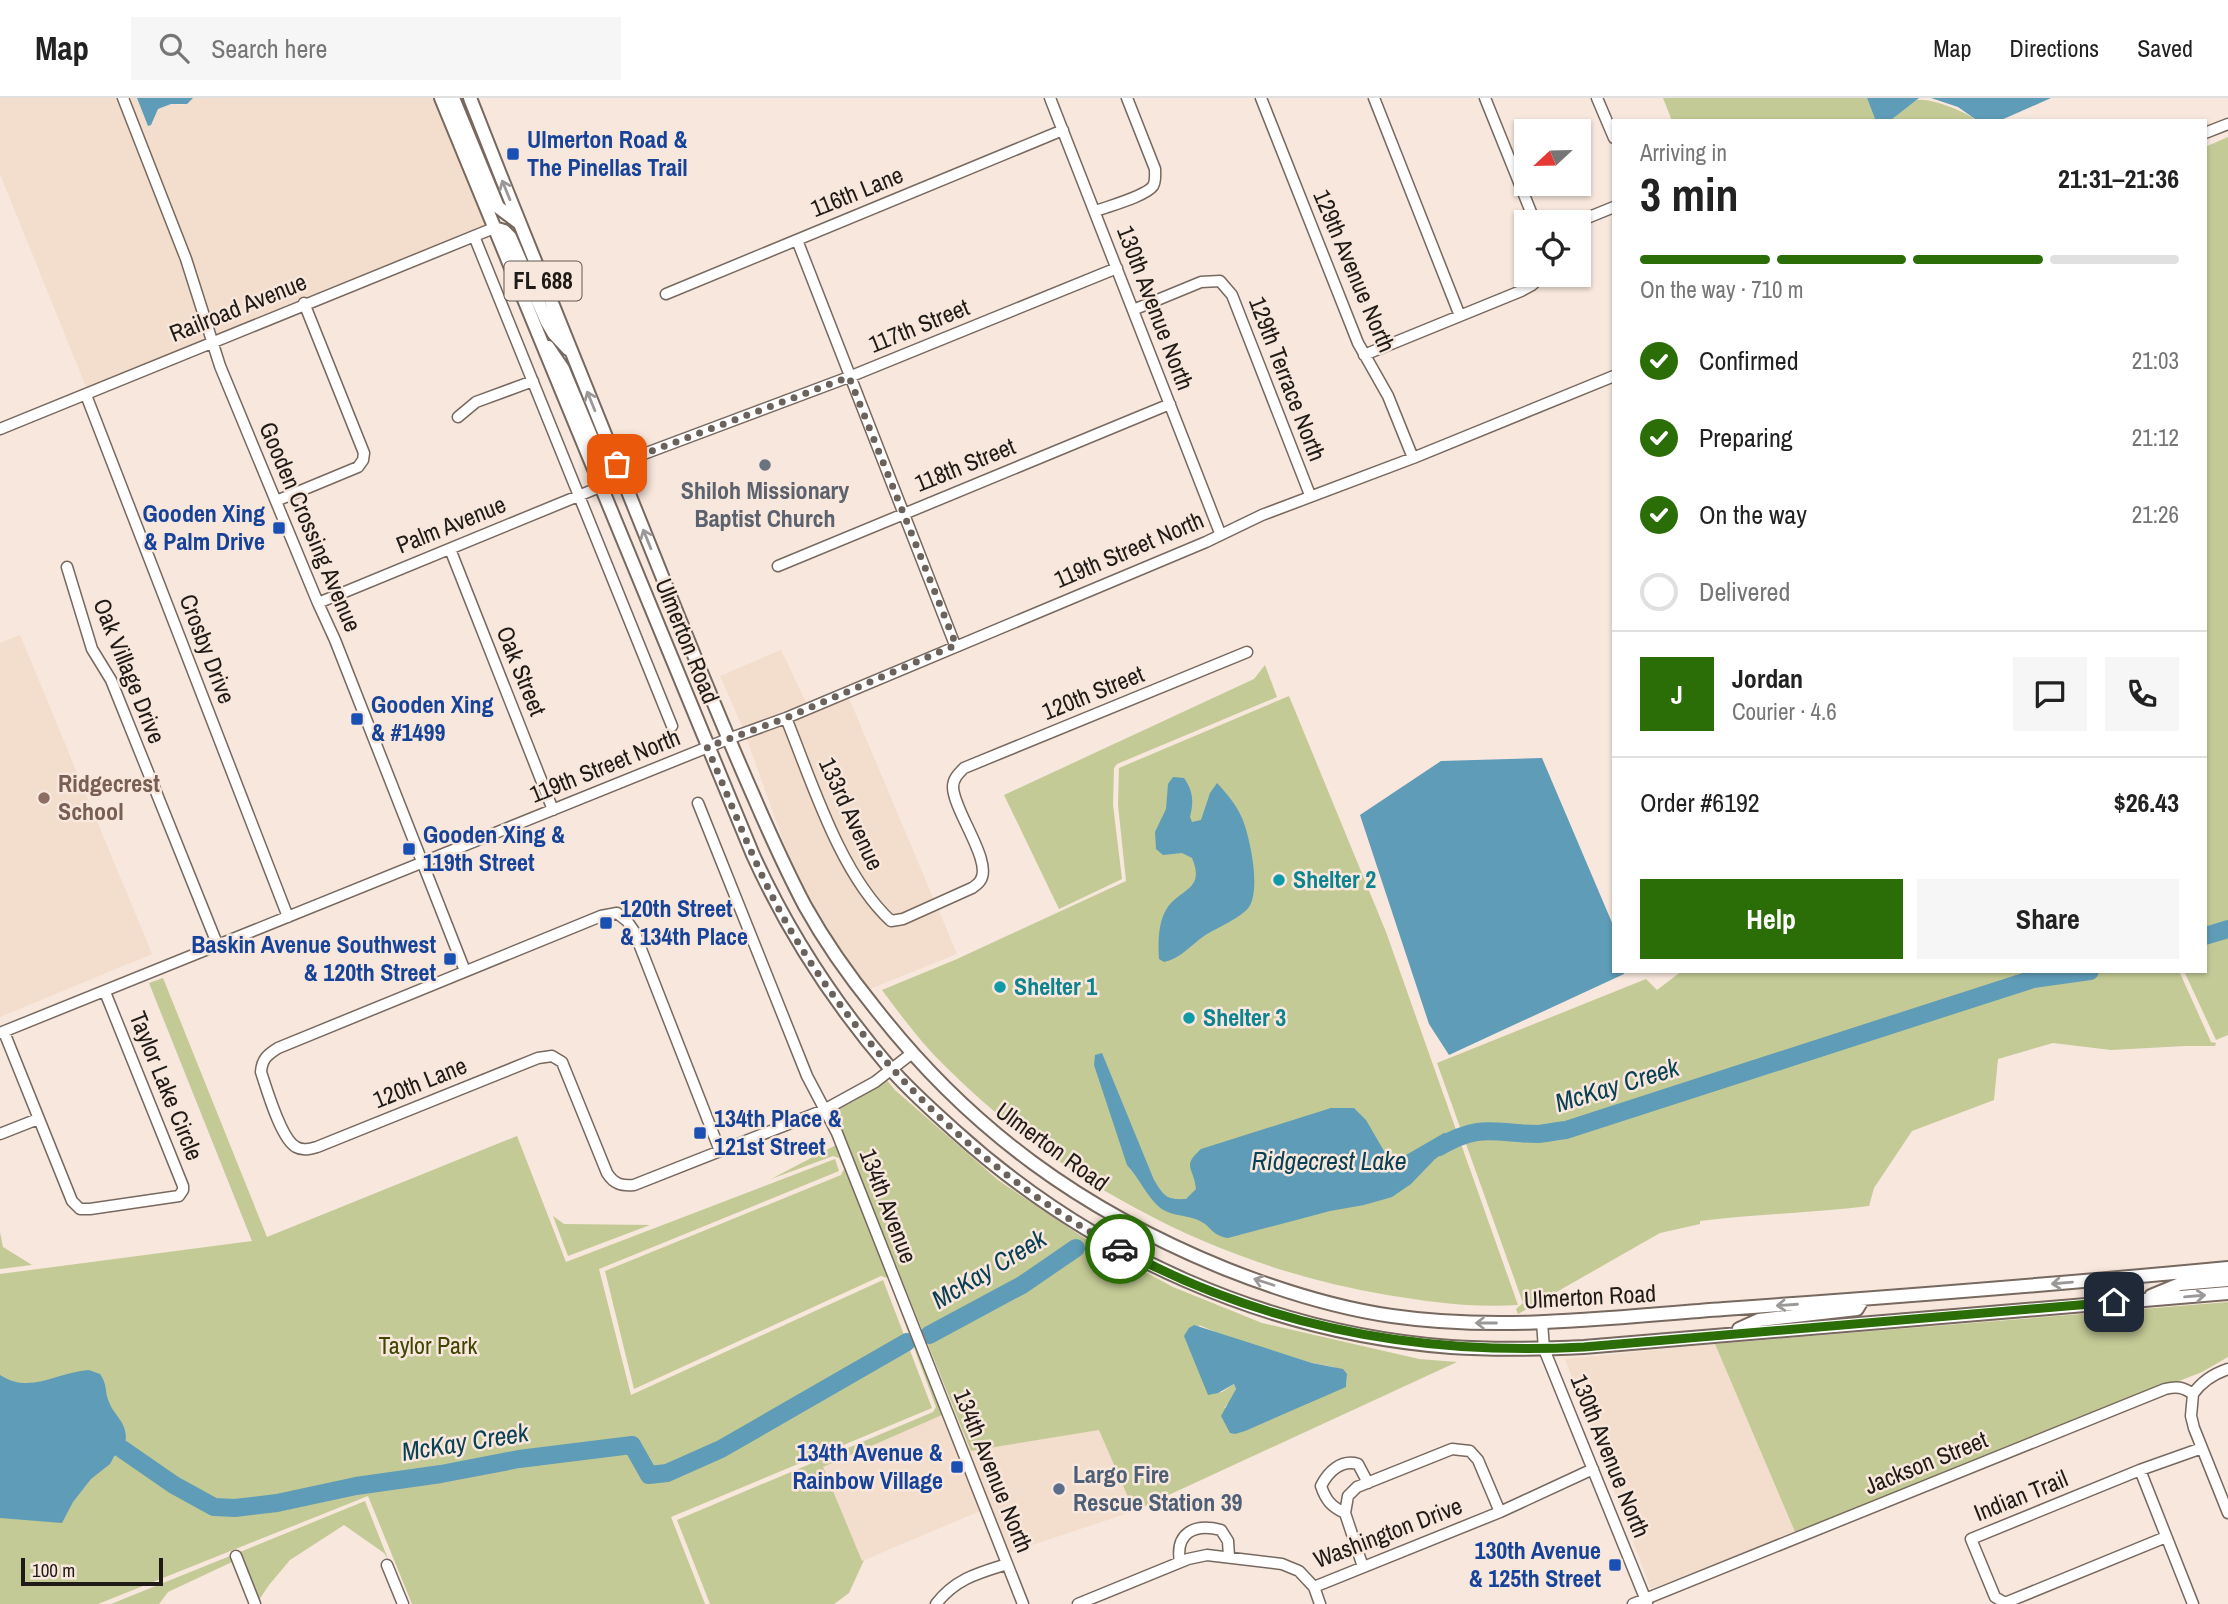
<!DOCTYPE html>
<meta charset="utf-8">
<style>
body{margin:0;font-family:"Archivo Narrow",sans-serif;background:#f6f6f6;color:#222;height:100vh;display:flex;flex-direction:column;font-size:26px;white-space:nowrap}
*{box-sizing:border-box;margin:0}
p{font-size:23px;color:#767676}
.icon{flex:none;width:38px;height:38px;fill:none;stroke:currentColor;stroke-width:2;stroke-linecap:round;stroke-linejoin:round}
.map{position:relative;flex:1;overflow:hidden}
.drawer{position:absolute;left:1612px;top:21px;width:595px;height:854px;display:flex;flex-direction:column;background:#fff;border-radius:0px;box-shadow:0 2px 5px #0004}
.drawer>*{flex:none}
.needle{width:46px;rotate:248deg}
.fabs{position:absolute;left:1514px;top:21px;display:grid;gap:14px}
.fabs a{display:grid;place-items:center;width:77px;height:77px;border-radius:0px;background:#fff;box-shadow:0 2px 5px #0004;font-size:35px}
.scale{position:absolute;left:21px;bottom:18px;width:142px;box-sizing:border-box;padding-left:7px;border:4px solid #201b17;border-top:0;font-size:19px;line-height:24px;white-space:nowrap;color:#201b17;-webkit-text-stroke:5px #f7e7dc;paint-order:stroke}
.pin{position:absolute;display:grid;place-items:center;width:60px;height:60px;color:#fff;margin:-30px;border-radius:14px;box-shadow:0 4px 10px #0006}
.courier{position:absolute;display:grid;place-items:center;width:70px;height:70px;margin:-35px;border:5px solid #2b6e07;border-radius:50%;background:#fff;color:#222;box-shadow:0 2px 9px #0007}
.overview em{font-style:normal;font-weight:800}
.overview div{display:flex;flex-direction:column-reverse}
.overview{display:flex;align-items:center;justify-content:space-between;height:119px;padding:0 28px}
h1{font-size:46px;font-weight:800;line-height:52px}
.bar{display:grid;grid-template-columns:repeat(4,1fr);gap:10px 7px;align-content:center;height:84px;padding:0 28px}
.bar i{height:9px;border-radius:5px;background:#e0e0e0}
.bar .current{background:#2b6e07}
.bar p{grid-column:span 4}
.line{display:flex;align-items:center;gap:18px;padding:0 28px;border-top:2px solid #e0e0e0}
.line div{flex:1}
.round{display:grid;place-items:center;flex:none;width:74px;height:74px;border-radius:0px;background:#f6f6f6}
ol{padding:0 28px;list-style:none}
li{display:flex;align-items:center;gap:21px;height:77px}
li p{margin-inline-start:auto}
li .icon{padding:7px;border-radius:50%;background:#2b6e07;color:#fff;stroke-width:4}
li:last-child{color:#767676}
li i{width:38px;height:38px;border:4px solid #e0e0e0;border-radius:50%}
.action{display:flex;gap:14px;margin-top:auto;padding:14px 28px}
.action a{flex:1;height:80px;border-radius:0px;background:#2b6e07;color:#fff;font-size:28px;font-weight:800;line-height:80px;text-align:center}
.action a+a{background:#f6f6f6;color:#222}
header{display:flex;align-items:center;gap:42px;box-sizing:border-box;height:98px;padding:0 35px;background:#fff;border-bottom:2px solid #e0e0e0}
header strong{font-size:33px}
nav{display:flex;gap:38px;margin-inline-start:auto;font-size:24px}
.search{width:490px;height:63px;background:#f6f6f6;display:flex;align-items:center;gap:18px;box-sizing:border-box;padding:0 24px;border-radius:0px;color:#767676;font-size:26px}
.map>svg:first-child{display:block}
.built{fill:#f3ddcc}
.green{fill:#c3ca95;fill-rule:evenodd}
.water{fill:#5f9cb8}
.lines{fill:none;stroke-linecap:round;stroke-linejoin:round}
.river{stroke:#5f9cb8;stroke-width:18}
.minor-casing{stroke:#77695f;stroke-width:13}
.major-casing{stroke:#77695f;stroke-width:16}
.minor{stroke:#fff;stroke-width:10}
.major{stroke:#fff;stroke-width:12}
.oneway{stroke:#9b9897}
.done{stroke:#6b625c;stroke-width:7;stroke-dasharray:0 12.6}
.route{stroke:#2b6e07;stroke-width:9}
.transit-dot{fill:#1a4fb4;stroke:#f7e7dc;stroke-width:2.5}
.worship-dot{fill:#6b7280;stroke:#f7e7dc;stroke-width:2.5}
.education-dot{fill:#8d6e63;stroke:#f7e7dc;stroke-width:2.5}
.culture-dot{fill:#0f9aa8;stroke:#f7e7dc;stroke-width:2.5}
.service-dot{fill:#5c6f8a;stroke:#f7e7dc;stroke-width:2.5}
.labels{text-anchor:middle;stroke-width:5;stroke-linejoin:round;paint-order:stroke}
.shield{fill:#f7e7dc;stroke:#605852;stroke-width:2}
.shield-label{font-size:23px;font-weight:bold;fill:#201b17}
.transit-label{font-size:24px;font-weight:bold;fill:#164399;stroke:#f7e7dc;text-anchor:start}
.street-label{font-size:24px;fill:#201b17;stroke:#f7e7dc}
.worship-label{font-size:24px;font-weight:bold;fill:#5b616d;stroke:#f7e7dc}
.education-label{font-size:24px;font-weight:bold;fill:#785e54;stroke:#f7e7dc;text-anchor:start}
.culture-label{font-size:24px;font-weight:bold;fill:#0d838f;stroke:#f7e7dc;text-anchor:start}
.park-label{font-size:24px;fill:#404500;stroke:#f7e7dc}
.service-label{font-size:24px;font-weight:bold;fill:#4e5e75;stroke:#f7e7dc;text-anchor:start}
.water-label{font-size:26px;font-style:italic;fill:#0a4054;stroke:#f7e7dc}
</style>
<header>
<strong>Map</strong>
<div class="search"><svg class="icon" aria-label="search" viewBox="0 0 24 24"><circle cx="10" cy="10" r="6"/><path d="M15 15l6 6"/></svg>Search here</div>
<nav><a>Map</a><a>Directions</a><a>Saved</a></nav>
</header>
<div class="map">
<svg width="2228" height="1506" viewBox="0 0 2228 1506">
<rect width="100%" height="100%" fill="#f7e7dc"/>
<!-- built -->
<path class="built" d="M0,0h117l63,163 25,78 -118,50 -87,-215z
M129,0h8l11,28 3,-1 7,-16 13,-5 12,1 10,-7h242l52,127 -272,110 -24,-78z
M20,537l132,319 -152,63v-374z
M781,552l25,52 6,-1 -69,27 -23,-52z
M848,598l86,204 -32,14 -9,2 -10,-10 -17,-22 -31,-59 -43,-105z
M782,626l43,105 32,61 9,13 20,21 1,3 4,1 47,-19 19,45 -90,36 -21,-28 -34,-55 -20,-42 -46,-128z
M1715,1246l80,188 -144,57 -86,-230z
M954,1311l17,42 128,-22 35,82 -126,42 -56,-143z
M942,1317l38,96 -118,50 -40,-94z"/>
<!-- green -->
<path class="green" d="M1663,0h204l8,21 16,1c8,-6 17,-15 26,-20 16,-2 48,12 61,21h-306z
M2228,39v898l-12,5 -32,-69h21v-824z
M1265,567l12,32 -160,67 -3,4 -1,37 9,74 -63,30 -55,-114 250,-116z
M1289,598l97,236 132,373c-44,3 -88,-3 -131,-10 -167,-28 -322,-109 -441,-228 -24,-23 -44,-50 -64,-77l75,-31 169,-78 -8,-76 1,-37z
M1682,873h497l32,71 5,1 -1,3h-30l-74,4 -58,-7 -55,16 -4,41 -82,31 -38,57 -5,18c-56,7 -113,8 -169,15v3l-40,9 -142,81 -2,-5 7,-6 -86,-240 209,-84 11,11z
M163,880l104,259 250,-101 49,126 269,-103 4,12 -240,98 32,126 252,-115 49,128 -261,109 34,87h-293l-44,-108 -270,108h-98v-330l252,-33 -103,-258z
M886,981l9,11 103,90 95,64 80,43 89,36 157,36 38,3 -323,149 -35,-81 -128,21 -129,-319 -10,-21zM1199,1227l23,10 90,28 22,4 13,10 -1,10 -122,21 7,-7 5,-12 -2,-5 -12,8 -8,1z
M836,1047l106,270 -119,52 39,94 2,-1 -15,33 -15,11h-124l-33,-84 256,-108 3,-5 -48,-129 -7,-2 -247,113 -29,-118 236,-96 3,-6 -5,-11 -6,-2 -62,23z
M553,1118l11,8 86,1 -82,31z
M0,1134l3,15 29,18 -32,4z
M2228,1204v55l-26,15 -23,9 -16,3 -368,148 -80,-188z
M365,1403l23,58 -4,-6 -40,-28 -54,35 -21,25 -10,15 -19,-48z
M230,1458l2,6 -64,30 -9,12h-48z"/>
<!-- water -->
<path class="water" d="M137,0h56l-6,6h-16l-13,5 -7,16 -3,1z
M1867,0h52l-28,22 -16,-1z
M1931,0h120l-52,23h-21l-20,-14z
M1542,660l71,167 1,46h10v3l-175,81 -20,-31 -69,-209 81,-54z
M1173,679l11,1c9,13 10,23 6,39l2,5 9,-2 9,-27 7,-10c10,11 19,21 25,35 8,19 19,71 7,89 -8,11 -33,21 -45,29 -14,10 -23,22 -40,26l-5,-3c-1,-14 -1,-36 7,-49 13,-22 40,-19 26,-52l-10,-5 -19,2 -7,-6 -1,-17 11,-23 2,-25z
M1102,955l52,127c10,16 12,20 32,19l10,-10c-2,-22 -15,-22 5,-40l130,-41h23l12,12 18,31 10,5 12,-1 38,-22 14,3 -4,10 -19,13 -24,25 -19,13 -28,8 -34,6 -102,27c-17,-3 -16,-11 -28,-17 -14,-7 -30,-4 -42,-15 -12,-11 -19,-28 -31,-41l-33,-100 1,-10z
M1194,1227l118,38 31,6 4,5 -1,13 -101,44 -10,3 -5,-1 -9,-17 15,-27 -2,-5 -16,9 -10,2 -24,-59 5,-8z
M89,1272l11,4c8,12 4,16 9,28 6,15 17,19 17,37l-7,8 -9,17 -19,15 -18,23 -11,21 -62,-5v-143c31,20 56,-3 89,-5z"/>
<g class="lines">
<!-- river -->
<path class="river" d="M2205,838l23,-7
M1439,1049c42,-25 56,-13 99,-13 9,-1 19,-3 28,-4l467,-151 57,-8
M929,1237l93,-50 54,-37
M96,1347l23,2 55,38 40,22 21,1 42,-5 79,-17 85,-12 78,-15 113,-14 17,30 18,-2 54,-24 186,-107"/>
<!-- minor casing -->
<g class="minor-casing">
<path id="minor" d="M123,0l63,161 34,107 98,237 17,37 130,331
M1050,0l170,435
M1261,0l97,245 30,53 25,62
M1374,0l86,218
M1485,0l50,124
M1597,0l17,40
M2205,35l23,-9
M1096,113c13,-5 50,-15 57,-25 3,-5 2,-12 2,-17l-28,-71
M1577,124l37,-15
M474,138l198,490
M797,142l158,405
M666,196l397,-164
M1133,212l68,-28 19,-1 12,14 78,200
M1364,257l157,-64 11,-6 11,-10
M86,297l202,522
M458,319l18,-15 57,-21
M0,331l494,-201
M617,366l232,-87 268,-109
M276,403l82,-34 5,-7 1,-7 -60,-150
M450,451l103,261
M778,468l392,-162
M67,469l25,82 19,31 107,266
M318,505l282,-116
M786,620c26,64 54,156 105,203l12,-2 69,-31c3,-2 6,-4 8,-7 14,-18 -27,-71 -27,-94 0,-8 5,-13 11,-19l283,-116
M698,705l109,273 30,57 186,471
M4,934l68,169 8,8h10l89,-13 4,-6v-4l-78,-194
M0,935l728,-294 58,-21 420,-176 56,-27 151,-57 201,-82
M0,1036l38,-15
M720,1053l-86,-220 -7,-10 -10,-8 -16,3 -323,132c-11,7 -16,11 -17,24 6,18 20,67 35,75 7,4 14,2 21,0l221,-89 14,-2 10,6 45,111c7,11 14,13 27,12l190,-75 51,-28 36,-28
M1542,1224l2,27 103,254
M2193,1296l-2,22 3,12 34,85
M2140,1372l53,134
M1345,1415c-13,-6 -19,-12 -24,-27 7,-14 20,-27 37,-22l10,19
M2166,1439l-161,66 -10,-6 -24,-58 169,-69 62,-22
M236,1458l19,48
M1180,1464c-5,-29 14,-39 41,-32l7,11 1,16
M387,1467l16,39
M1363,1469l-18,-54 3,-17 9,-9 95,-38 18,2 8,9 22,52
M1314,1489l6,17
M936,1506c19,-25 42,-31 71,-40
M1078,1506l110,-45 19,-4 75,9 17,7 15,16 186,-75 93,-43
M1633,1506l532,-215c12,-3 18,-2 28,5 9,-13 20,-20 35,-25"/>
</g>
<!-- major casing -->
<g class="major-casing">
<path id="major" d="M441,0l312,757c35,77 82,149 137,213 20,23 43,43 65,63 137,124 312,202 496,216 45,3 88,2 133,0l644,-54
M453,0l45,109 20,15
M470,0c60,153 122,305 184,458 32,80 64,160 99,239 16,37 33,75 52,111 20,36 44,70 70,102 95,122 208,203 351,261 53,21 110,39 166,47 110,16 222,1 332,-7 168,-12 336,-25 504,-41
M494,130l10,3 6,6 37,85 7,12 14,15
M548,249l15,22 33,79 6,8 15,8
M2151,1198l29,-12 48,-4
M1739,1231l20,-9 98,-11 6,-10"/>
</g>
<!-- minor -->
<use href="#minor" class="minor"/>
<!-- major -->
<use href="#major" class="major"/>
</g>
<!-- one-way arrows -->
<defs><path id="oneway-shaft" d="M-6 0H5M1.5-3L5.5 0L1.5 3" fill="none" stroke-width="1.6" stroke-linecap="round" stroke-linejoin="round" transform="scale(1.75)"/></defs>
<g class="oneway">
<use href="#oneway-shaft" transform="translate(506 92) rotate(-112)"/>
<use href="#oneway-shaft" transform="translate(591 303) rotate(-112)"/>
<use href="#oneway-shaft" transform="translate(647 441) rotate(-112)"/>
<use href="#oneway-shaft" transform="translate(1264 1184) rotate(-162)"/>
<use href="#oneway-shaft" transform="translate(2062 1185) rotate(175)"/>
<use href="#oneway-shaft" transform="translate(2195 1198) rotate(-5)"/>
<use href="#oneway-shaft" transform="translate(1787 1207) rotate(176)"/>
<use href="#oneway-shaft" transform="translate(1486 1225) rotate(180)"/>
</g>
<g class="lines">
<!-- done -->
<path class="done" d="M617,366l232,-87 107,268 -170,73 -79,29c27,62 50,126 84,184 79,133 194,244 329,318"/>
<!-- route -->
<path class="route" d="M1120,1151c144,78 302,107 464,98l530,-45"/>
</g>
<!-- markers -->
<g class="transit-dot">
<rect x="506" y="49" width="14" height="14" rx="3.5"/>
<rect x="272" y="423" width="14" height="14" rx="3.5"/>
<rect x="350" y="614" width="14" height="14" rx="3.5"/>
<rect x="402" y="744" width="14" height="14" rx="3.5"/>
<rect x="599" y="818" width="14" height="14" rx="3.5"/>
<rect x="443" y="854" width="14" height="14" rx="3.5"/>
<rect x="693" y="1028" width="14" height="14" rx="3.5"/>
<rect x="950" y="1362" width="14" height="14" rx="3.5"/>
<rect x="1608" y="1460" width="14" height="14" rx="3.5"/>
</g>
<circle class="worship-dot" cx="765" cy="367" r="7"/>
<circle class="education-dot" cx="44" cy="700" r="7"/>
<g class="culture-dot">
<circle cx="1279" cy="782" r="7"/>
<circle cx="1000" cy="889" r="7"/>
<circle cx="1189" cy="920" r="7"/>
</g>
<circle class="service-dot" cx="1059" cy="1391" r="7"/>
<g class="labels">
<!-- shield labels -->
<rect class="shield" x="504.5" y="163.5" width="77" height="39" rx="5"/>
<g class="shield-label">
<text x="543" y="191">FL 688</text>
</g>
<!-- transit labels -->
<g class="transit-label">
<text x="527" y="50">Ulmerton Road &amp;<tspan x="527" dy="28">The Pinellas Trail</tspan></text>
<text x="265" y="424" text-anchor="end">Gooden Xing<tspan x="265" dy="28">&amp; Palm Drive</tspan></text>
<text x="371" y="615">Gooden Xing<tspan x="371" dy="28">&amp; #1499</tspan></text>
<text x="423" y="745">Gooden Xing &amp;<tspan x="423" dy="28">119th Street</tspan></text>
<text x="620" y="819">120th Street<tspan x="620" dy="28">&amp; 134th Place</tspan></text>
<text x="436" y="855" text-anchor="end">Baskin Avenue Southwest<tspan x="436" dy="28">&amp; 120th Street</tspan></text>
<text x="714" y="1029">134th Place &amp;<tspan x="714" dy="28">121st Street</tspan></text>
<text x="943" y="1363" text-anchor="end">134th Avenue &amp;<tspan x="943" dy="28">Rainbow Village</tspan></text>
<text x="1601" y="1461" text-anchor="end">130th Avenue<tspan x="1601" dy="28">&amp; 125th Street</tspan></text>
</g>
<!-- street labels -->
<g class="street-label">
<text transform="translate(857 94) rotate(-22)" y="8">116th Lane</text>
<text transform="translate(1354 173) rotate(67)" y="8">129th Avenue North</text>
<text transform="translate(238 210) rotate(-22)" y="8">Railroad Avenue</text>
<text transform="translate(1155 210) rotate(69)" y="8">130th Avenue North</text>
<text transform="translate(919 228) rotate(-22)" y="8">117th Street</text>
<text transform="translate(1287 281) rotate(69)" y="8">129th Terrace North</text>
<text transform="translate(965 367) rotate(-22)" y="8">118th Street</text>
<text transform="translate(451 427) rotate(-22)" y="8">Palm Avenue</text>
<text transform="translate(310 429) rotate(67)" y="8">Gooden Crossing Avenue</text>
<text transform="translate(1129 452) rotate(-23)" y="8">119th Street North</text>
<text transform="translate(687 543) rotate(68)" y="8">Ulmerton Road</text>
<text transform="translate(207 551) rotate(69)" y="8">Crosby Drive</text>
<text transform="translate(129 573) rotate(68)" y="8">Oak Village Drive</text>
<text transform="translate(521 573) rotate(68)" y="8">Oak Street</text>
<text transform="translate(1093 595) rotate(-22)" y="8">120th Street</text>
<text transform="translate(605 668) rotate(-22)" y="8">119th Street North</text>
<text transform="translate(851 716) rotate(65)" y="8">133rd Avenue</text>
<text transform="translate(420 985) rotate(-22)" y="8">120th Lane</text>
<text transform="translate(166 988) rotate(68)" y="8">Taylor Lake Circle</text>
<text transform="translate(1052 1049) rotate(36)" y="8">Ulmerton Road</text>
<text transform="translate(888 1108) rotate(69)" y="8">134th Avenue</text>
<text transform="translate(1590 1199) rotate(-3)" y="8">Ulmerton Road</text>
<text transform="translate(1610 1358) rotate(68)" y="8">130th Avenue North</text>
<text transform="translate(1926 1365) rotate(-22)" y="8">Jackson Street</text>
<text transform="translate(993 1373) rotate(68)" y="8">134th Avenue North</text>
<text transform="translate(2021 1398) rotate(-22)" y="8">Indian Trail</text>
<text transform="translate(1388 1435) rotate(-21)" y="8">Washington Drive</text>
</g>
<!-- worship labels -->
<g class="worship-label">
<text x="765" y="401">Shiloh Missionary<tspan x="765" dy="28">Baptist Church</tspan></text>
</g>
<!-- education labels -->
<g class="education-label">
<text x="58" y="694">Ridgecrest<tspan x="58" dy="28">School</tspan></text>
</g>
<!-- culture labels -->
<g class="culture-label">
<text x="1293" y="790">Shelter 2</text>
<text x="1014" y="897">Shelter 1</text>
<text x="1203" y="928">Shelter 3</text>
</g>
<!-- park labels -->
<g class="park-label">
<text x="428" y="1256">Taylor Park</text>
</g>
<!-- service labels -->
<g class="service-label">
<text x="1073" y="1385">Largo Fire<tspan x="1073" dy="28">Rescue Station 39</tspan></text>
</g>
<!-- water labels -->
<g class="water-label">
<text transform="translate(1617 987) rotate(-17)" y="9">McKay Creek</text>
<text x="1329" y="1072">Ridgecrest Lake</text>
<text transform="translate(989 1171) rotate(-31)" y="9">McKay Creek</text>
<text transform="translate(465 1344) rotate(-9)" y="9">McKay Creek</text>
</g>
</g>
</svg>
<div class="fabs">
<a><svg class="needle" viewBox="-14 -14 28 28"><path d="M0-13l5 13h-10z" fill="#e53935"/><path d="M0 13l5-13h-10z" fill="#767676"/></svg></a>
<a><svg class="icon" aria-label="locate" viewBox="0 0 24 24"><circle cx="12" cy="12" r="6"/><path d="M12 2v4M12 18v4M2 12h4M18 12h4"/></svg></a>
</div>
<div class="scale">100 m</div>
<div class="pin" style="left:617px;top:366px;background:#ea580c"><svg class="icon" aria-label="bag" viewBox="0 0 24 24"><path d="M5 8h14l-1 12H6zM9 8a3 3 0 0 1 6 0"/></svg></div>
<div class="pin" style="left:2114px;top:1204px;background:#1f2937"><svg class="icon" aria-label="home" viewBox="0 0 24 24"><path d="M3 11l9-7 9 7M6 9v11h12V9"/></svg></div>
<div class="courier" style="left:1120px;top:1151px"><svg class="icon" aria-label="car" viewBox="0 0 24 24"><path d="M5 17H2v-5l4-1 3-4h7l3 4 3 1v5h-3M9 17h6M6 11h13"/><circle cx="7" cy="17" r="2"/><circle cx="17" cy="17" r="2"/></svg></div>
<section class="drawer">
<div class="overview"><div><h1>3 min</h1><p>Arriving in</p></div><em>21:31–21:36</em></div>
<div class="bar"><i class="current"></i><i class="current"></i><i class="current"></i><i></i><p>On the way · 710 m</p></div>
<ol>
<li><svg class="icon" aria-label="check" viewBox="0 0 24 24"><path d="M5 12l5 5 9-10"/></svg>Confirmed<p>21:03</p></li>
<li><svg class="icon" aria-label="check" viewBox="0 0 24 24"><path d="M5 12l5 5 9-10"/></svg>Preparing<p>21:12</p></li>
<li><svg class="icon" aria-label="check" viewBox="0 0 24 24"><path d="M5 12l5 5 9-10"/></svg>On the way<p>21:26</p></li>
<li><i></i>Delivered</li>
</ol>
<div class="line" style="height:126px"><b class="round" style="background:#2b6e07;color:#fff">J</b><div><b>Jordan</b><p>Courier · 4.6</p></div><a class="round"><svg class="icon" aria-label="chat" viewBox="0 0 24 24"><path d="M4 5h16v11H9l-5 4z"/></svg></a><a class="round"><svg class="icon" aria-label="phone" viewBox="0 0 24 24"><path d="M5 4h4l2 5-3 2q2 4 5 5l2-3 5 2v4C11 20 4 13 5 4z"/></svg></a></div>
<div class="line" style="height:91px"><div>Order #6192</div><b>$26.43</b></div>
<div class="action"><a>Help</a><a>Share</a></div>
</section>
</div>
